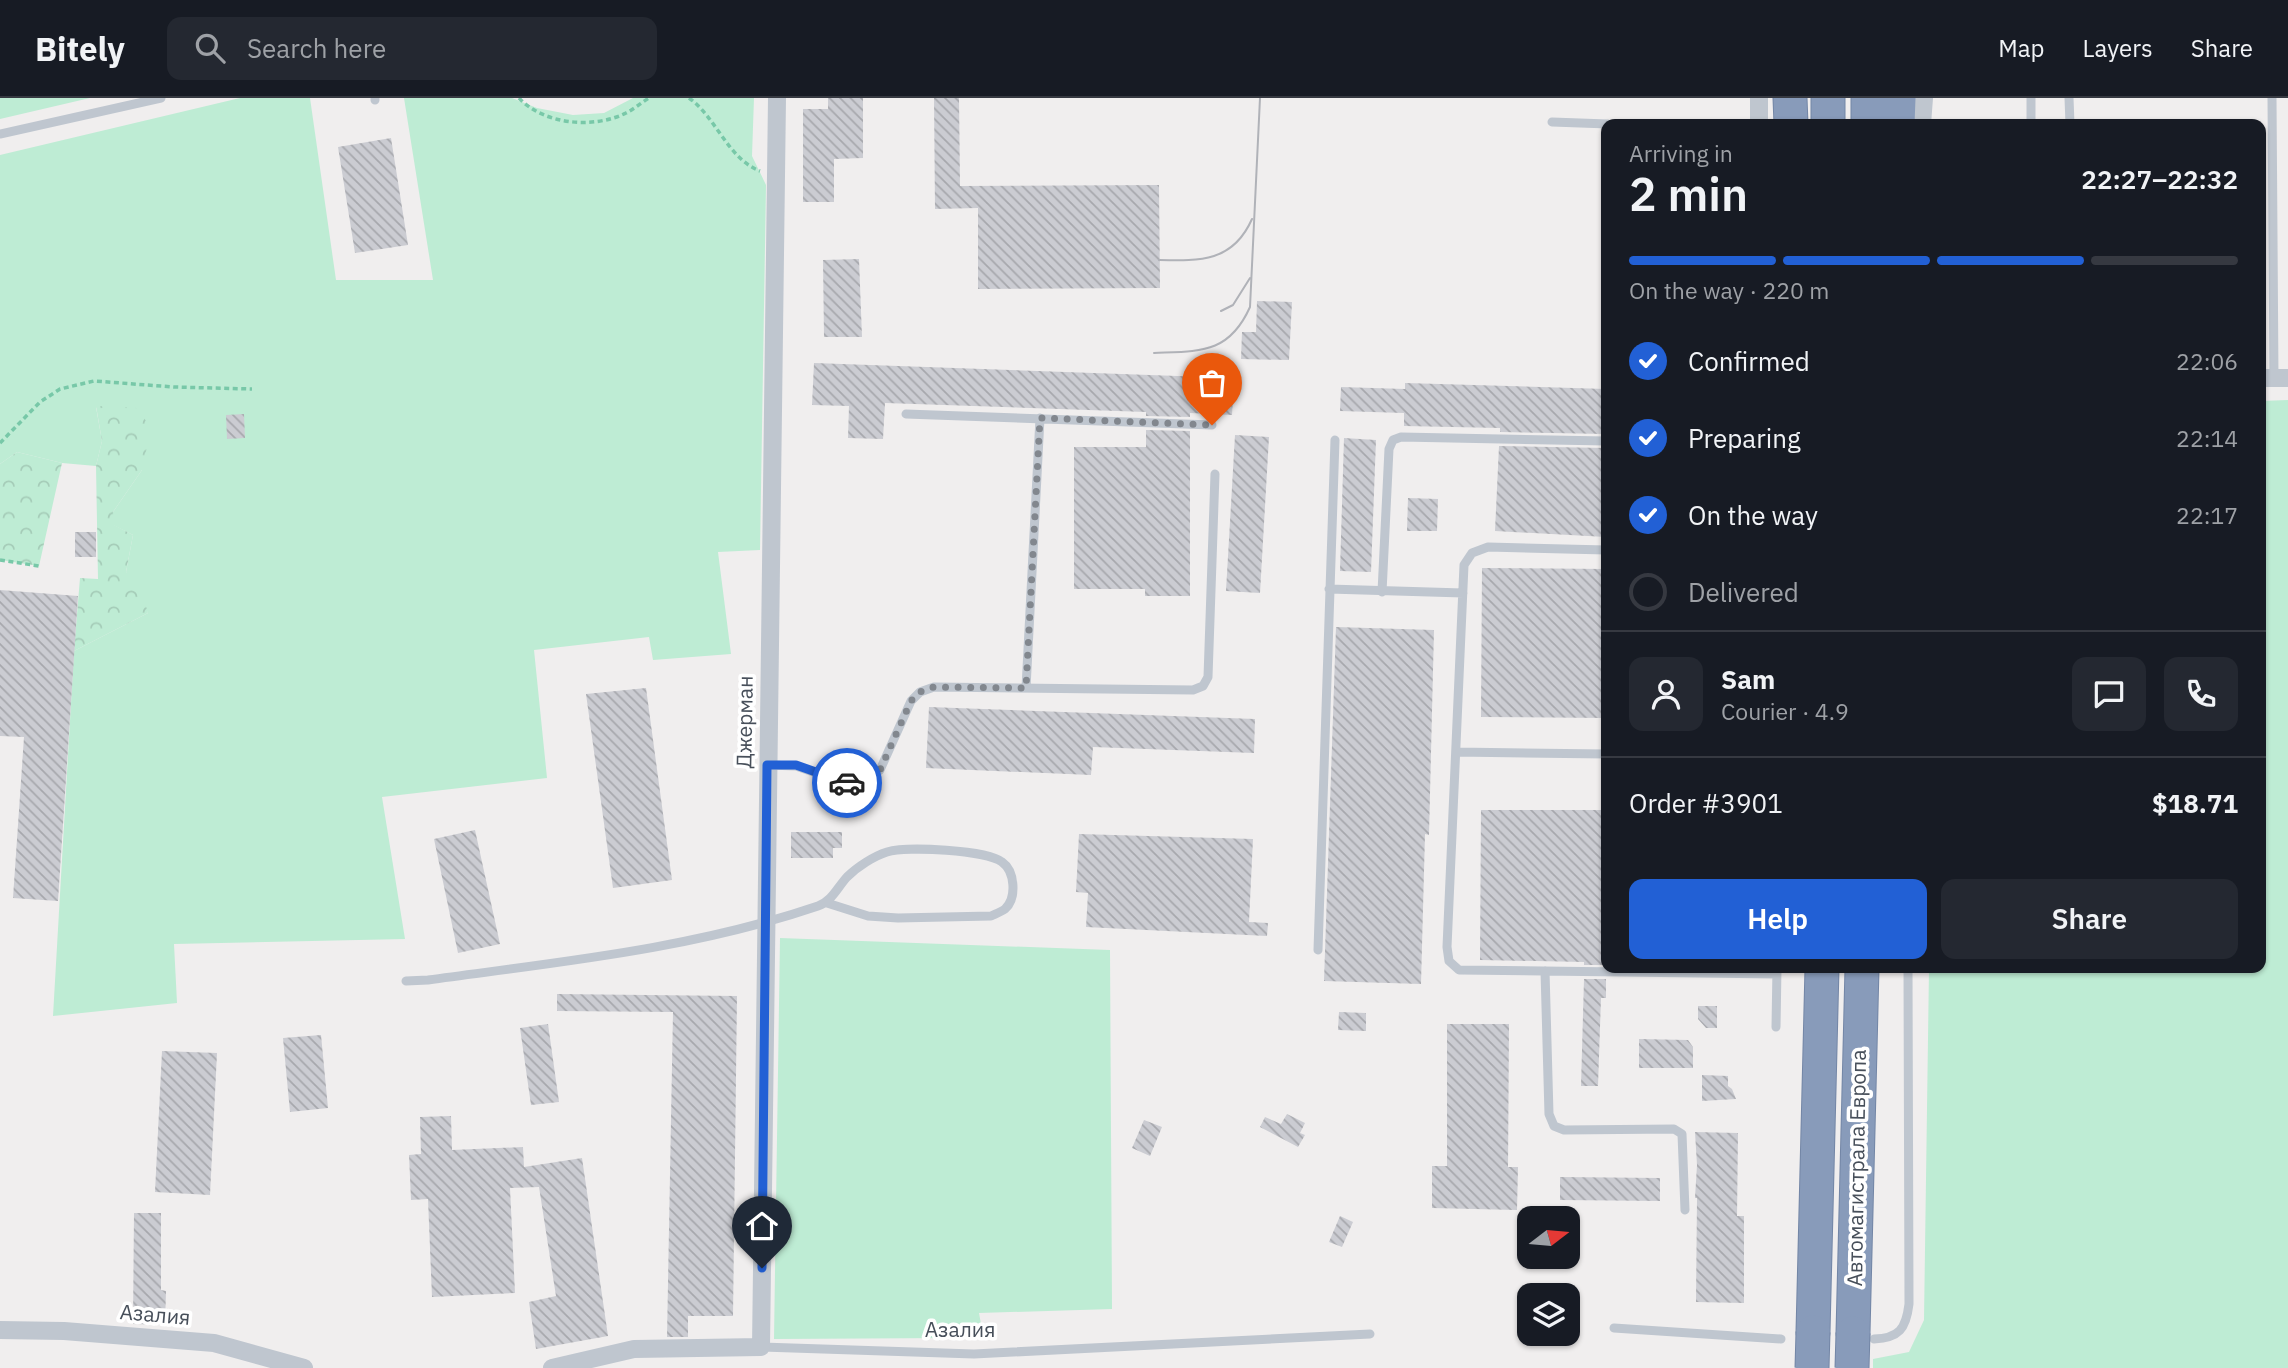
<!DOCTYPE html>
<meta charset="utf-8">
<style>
body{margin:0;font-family:"IBM Plex Sans",sans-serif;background:#242831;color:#f1f3f6;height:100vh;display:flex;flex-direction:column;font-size:26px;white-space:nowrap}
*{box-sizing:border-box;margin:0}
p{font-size:23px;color:#9ea1a6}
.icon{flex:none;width:38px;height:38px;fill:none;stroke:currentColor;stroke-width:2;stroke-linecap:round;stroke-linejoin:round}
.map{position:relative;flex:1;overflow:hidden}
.panel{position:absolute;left:1601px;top:21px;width:665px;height:854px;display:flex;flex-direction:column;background:#171b24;border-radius:14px;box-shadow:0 2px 5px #0004}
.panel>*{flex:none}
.needle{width:46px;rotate:74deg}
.tools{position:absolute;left:1517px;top:1108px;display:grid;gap:14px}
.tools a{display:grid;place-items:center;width:63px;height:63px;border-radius:14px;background:#171b24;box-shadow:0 2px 5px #0004;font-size:35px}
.pin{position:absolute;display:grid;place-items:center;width:60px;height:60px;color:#fff;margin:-72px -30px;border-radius:50% 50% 50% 0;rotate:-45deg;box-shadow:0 0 7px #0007}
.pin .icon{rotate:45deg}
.courier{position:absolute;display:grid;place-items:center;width:70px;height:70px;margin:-35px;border:5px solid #2260d5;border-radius:50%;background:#fff;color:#222;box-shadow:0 2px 9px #0007}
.headline em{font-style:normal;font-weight:600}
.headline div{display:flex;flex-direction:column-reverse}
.headline{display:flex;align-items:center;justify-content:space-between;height:119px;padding:0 28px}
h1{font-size:46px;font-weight:600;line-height:52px}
.bar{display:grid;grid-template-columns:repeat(4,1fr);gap:10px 7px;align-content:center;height:84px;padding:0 28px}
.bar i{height:9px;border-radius:5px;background:#363941}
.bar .current{background:#2260d5}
.bar p{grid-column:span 4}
.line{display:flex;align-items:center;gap:18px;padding:0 28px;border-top:2px solid #363941}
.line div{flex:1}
.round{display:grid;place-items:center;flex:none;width:74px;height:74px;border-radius:14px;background:#242831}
ol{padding:0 28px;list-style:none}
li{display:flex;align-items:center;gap:21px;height:77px}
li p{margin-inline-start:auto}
li .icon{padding:7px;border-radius:50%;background:#2260d5;color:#fff;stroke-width:4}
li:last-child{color:#9ea1a6}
li i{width:38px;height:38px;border:4px solid #363941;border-radius:50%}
.action{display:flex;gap:14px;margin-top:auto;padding:14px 28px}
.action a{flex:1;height:80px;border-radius:14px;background:#2260d5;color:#fff;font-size:28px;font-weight:600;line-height:80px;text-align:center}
.action a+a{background:#242831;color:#f1f3f6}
header{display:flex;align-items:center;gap:42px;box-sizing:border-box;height:98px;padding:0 35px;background:#171b24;border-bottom:2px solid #363941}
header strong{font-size:33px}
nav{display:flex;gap:38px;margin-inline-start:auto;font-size:24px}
.search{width:490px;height:63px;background:#242831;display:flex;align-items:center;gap:18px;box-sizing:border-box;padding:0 24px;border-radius:14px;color:#9ea1a6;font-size:26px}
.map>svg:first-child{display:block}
.grass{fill:#beecd4}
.forest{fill:url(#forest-crowns)}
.building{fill:url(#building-back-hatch)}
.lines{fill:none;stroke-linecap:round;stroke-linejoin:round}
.highway-casing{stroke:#7386a6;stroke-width:35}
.path{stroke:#78c8a8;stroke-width:3.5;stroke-dasharray:5 3.5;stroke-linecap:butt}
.lane{stroke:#bfc6cf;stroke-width:9}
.street{stroke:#bfc6cf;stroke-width:18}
.highway{stroke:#889bba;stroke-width:33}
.tram{stroke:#b0b2b8;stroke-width:2}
.highway-bridge-casing{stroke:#7386a6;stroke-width:35;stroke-linecap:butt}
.highway-bridge{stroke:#889bba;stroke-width:33}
.done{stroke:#82878e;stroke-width:7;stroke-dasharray:0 12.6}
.route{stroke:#2260d5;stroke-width:9}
.labels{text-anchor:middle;stroke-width:7;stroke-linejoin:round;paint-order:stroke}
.street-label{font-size:21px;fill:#474f5a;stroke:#fff}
</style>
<header>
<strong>Bitely</strong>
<div class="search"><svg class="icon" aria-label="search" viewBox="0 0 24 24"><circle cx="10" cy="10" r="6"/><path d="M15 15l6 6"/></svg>Search here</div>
<nav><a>Map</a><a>Layers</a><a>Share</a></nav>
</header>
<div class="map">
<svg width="2288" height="1270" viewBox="0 0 2288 1270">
<defs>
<pattern id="forest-crowns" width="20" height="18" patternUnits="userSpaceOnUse" patternTransform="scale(1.75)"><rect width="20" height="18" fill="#beecd4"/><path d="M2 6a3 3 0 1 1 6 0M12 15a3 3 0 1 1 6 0" fill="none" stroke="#a5ccb8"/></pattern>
<pattern id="building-back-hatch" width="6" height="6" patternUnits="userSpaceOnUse" patternTransform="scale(1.75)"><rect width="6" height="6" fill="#cbccd2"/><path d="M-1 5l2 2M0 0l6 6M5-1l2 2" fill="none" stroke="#a7a8ad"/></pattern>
</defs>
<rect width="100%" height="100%" fill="#f0eeee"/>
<!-- grass -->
<path class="grass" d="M0,0h90l-90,21z
M240,0h70l26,182h97l-29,-182h108l25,10 36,7 31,-2 29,-15h121l-2,58 14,29 -6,365 -42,2 13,102 -78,6 -4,-23 -115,13 13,128 -165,19 23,142 -231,5 3,59 -124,13 21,-365 74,-38 -22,-41 7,-37 -20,-10v-13l29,-42 -46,-63 6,34 -6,25 -34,-3 -45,-11 -17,12v-309z
M2288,302v968h-415v-9l36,-7 15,-32 5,-352h332v-567z
M780,840l330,12 2,359 -133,4 2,11 -30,14 -177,1z"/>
<!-- forest -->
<path class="forest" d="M96,308l41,2 14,20 -9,42 -29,42 1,13 19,10 -7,37 13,11 9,30 -74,38 6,-73 18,1 -2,-113 6,-25z
M17,354l45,11 -23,103 -39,-6v-96z"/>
<!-- building -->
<path class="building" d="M828,0h35v60l-29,1v43h-31v-93h25z
M934,0h25l1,88 199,-1 1,103 -182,1v-81l-43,1z
M391,40l17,107 -53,8 -17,-106z
M859,161l3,78h-38l-1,-77z
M1257,203l35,1 -3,58 -48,-1 1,-27h14z
M814,265l420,15 -2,37 -42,-2v4l-44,-1v-4l-261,-9 -2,36 -35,-1 1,-32 -37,-1z
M1405,285l201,6v45l-106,-2v-4l-96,-2v-13l-64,-2 1,-24 64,2z
M244,316l1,24 -18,1 -1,-24z
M1146,332l44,1v165h-45v-7h-71v-142h72z
M1235,337l34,2 -9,156 -34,-2z
M1344,340l32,2 -5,132 -31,-1z
M1499,348l107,2v89l-111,-6z
M1408,400l30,1 -1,32h-30z
M75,434h21v25h-21z
M1482,470l124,1v149l-125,-1z
M0,492l78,6 -20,305 -45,-3 11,-161 -24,-1z
M1336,529l98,3 -5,205 -4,-1 -4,150 -97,-3z
M646,590l26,192 -59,8 -27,-194z
M929,609l326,12 -1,34 -161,-6 -2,28 -165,-7z
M1481,712h125v155h-22v-3l-104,-2z
M475,732l25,114 -42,9 -24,-114z
M791,734h51v16h-9v10h-42z
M1079,736l174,5 -4,83 19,1 -1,13 -181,-9 2,-34 -12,-1z
M1584,881h22v19h-5l-3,88h-17z
M557,896l180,2 -4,320h-45v21h-21l6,-325 -116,-1z
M1698,908h19v22h-11l-8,-9z
M1339,914l27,1v18l-28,-1z
M548,926l11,78 -28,3 -11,-77z
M1447,926h62l-1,143h10l-1,43 -85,-2v-42h15z
M321,937l7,73 -38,4 -7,-74z
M1639,941l49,1 5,7v21h-54z
M162,953l55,2 -7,142 -55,-3z
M1702,977l26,1v10l4,3 4,10 -34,2z
M1287,1016l18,9 -5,10 5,2 -7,12 -38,-20 5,-10 16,7z
M451,1018l1,34 71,-3 1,20 58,-9 26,178 -72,13 -7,-47 27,-6 -17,-109 -29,1 5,105 -83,4 -4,-98 -17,1 -2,-45 12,-1 -1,-37z
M1144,1022l18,7 -12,29 -18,-8z
M1695,1034l43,1 -1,83h7v87l-48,-1 1,-104h-2l2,-33z
M1560,1079l100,1v23l-100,-1z
M134,1115h27v77l5,1 -1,34 -32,-1z
M1340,1118l13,6 -11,25 -13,-5z"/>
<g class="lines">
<!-- highway casing -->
<g class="highway-casing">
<path id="highway" d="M1790,0l1,26
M1828,0v26
M1868,0v26
M1898,26l1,-26
M1813,1234l9,-364
M1853,1235l9,-365"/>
</g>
<!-- path -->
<path class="path" d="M519,0c25,27 75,31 107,15 8,-4 15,-10 23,-15
M689,0c27,19 39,61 71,73
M0,345l40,-41 20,-13 34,-8 80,6 78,2
M0,462l39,6"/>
<!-- lane -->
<path class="lane" d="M375,0v2
M2069,0l1,26
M2272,0l2,280
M1552,24l56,2
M2031,26v-26
M0,36l161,-36
M906,316l306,11
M1606,452l-118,-3 -16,6 -8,12 -17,382 2,14 10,9 318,4
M1329,491l134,4
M1382,494l7,-143 4,-9 8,-3 205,4
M1026,590l14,-270
M1456,654l150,2
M768,667l28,1 49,17 21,-3 14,-10 31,-69 9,-9 14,-5 259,3 10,-4 5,-9 7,-203
M1318,852l17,-510
M1545,873l4,143 5,12 10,4 110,-1 8,5 3,76
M406,883l22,-1c131,-18 264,-31 390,-74 14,-5 19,-18 29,-29 10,-10 27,-21 40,-25 20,-6 100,-2 115,10 13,9 15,36 3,47 -4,3 -10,5 -14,7l-93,2 -30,-2 -41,-13
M1776,929l1,-59
M1614,1230l167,11
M1874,1241c25,-1 32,-10 35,-35l-1,-336
M761,1249l213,7 396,-20"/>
<!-- street -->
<path class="street" d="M1759,0v26
M1922,26l2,-26
M2261,280h27
M0,1232l64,1 150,12 90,25
M552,1270l82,-19 127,-2 16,-1249"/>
<!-- highway -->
<use href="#highway" class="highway"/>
<!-- tram -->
<path class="tram" d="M1159,162c41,1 74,2 93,-41
M1221,213l12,-6 17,-27
M1154,255c46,-2 75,1 96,-46l10,-209"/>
<!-- highway-bridge casing -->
<g class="highway-bridge-casing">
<path id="highway-bridge" d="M1812,1270l1,-36
M1852,1270l1,-35"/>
</g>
<!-- highway-bridge -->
<use href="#highway-bridge" class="highway-bridge"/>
</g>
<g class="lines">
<!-- done -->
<path class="done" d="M847,685l19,-3 14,-10 31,-69 9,-9 14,-5 92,1 14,-270 172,7"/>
<!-- route -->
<path class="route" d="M762,1170l5,-503h29l51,18"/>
</g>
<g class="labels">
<!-- street labels -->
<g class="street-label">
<text transform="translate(745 624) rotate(-89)" y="7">Джерман</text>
<text transform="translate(1857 1070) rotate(-89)" y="7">Автомагистрала Европа</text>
<text transform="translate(155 1217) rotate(5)" y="7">Азалия</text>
<text x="960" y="1239">Азалия</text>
</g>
</g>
</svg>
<div class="tools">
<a><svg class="needle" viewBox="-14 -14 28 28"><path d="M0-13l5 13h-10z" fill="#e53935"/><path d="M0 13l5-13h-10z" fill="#9ea1a6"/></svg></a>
<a><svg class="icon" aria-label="layers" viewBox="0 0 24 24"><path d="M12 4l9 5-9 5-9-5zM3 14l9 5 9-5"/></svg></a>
</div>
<div class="pin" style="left:1212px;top:327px;background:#ea580c"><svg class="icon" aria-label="bag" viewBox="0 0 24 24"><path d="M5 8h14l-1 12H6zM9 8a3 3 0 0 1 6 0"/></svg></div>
<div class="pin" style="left:762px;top:1170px;background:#1f2937"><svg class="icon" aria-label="home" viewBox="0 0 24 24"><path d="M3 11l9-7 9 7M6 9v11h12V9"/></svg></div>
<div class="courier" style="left:847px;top:685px"><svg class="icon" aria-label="car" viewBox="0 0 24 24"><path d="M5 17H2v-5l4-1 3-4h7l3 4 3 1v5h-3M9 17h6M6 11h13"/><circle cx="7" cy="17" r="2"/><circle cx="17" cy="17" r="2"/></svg></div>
<section class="panel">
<div class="headline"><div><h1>2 min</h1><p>Arriving in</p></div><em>22:27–22:32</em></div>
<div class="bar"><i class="current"></i><i class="current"></i><i class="current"></i><i></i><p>On the way · 220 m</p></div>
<ol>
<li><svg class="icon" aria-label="check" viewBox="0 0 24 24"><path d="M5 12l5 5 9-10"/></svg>Confirmed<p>22:06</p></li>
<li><svg class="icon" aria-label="check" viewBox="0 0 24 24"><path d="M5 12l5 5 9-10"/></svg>Preparing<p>22:14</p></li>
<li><svg class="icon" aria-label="check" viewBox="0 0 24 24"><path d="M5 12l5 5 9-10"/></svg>On the way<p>22:17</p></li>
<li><i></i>Delivered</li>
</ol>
<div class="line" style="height:126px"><a class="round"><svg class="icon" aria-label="person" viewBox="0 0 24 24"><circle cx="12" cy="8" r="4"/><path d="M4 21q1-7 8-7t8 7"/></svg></a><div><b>Sam</b><p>Courier · 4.9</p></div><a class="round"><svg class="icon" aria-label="chat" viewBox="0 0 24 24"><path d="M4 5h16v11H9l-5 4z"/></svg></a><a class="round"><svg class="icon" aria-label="phone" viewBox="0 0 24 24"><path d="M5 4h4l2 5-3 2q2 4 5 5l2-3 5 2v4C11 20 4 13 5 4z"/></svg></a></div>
<div class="line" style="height:91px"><div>Order #3901</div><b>$18.71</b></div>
<div class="action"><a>Help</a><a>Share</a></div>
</section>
</div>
